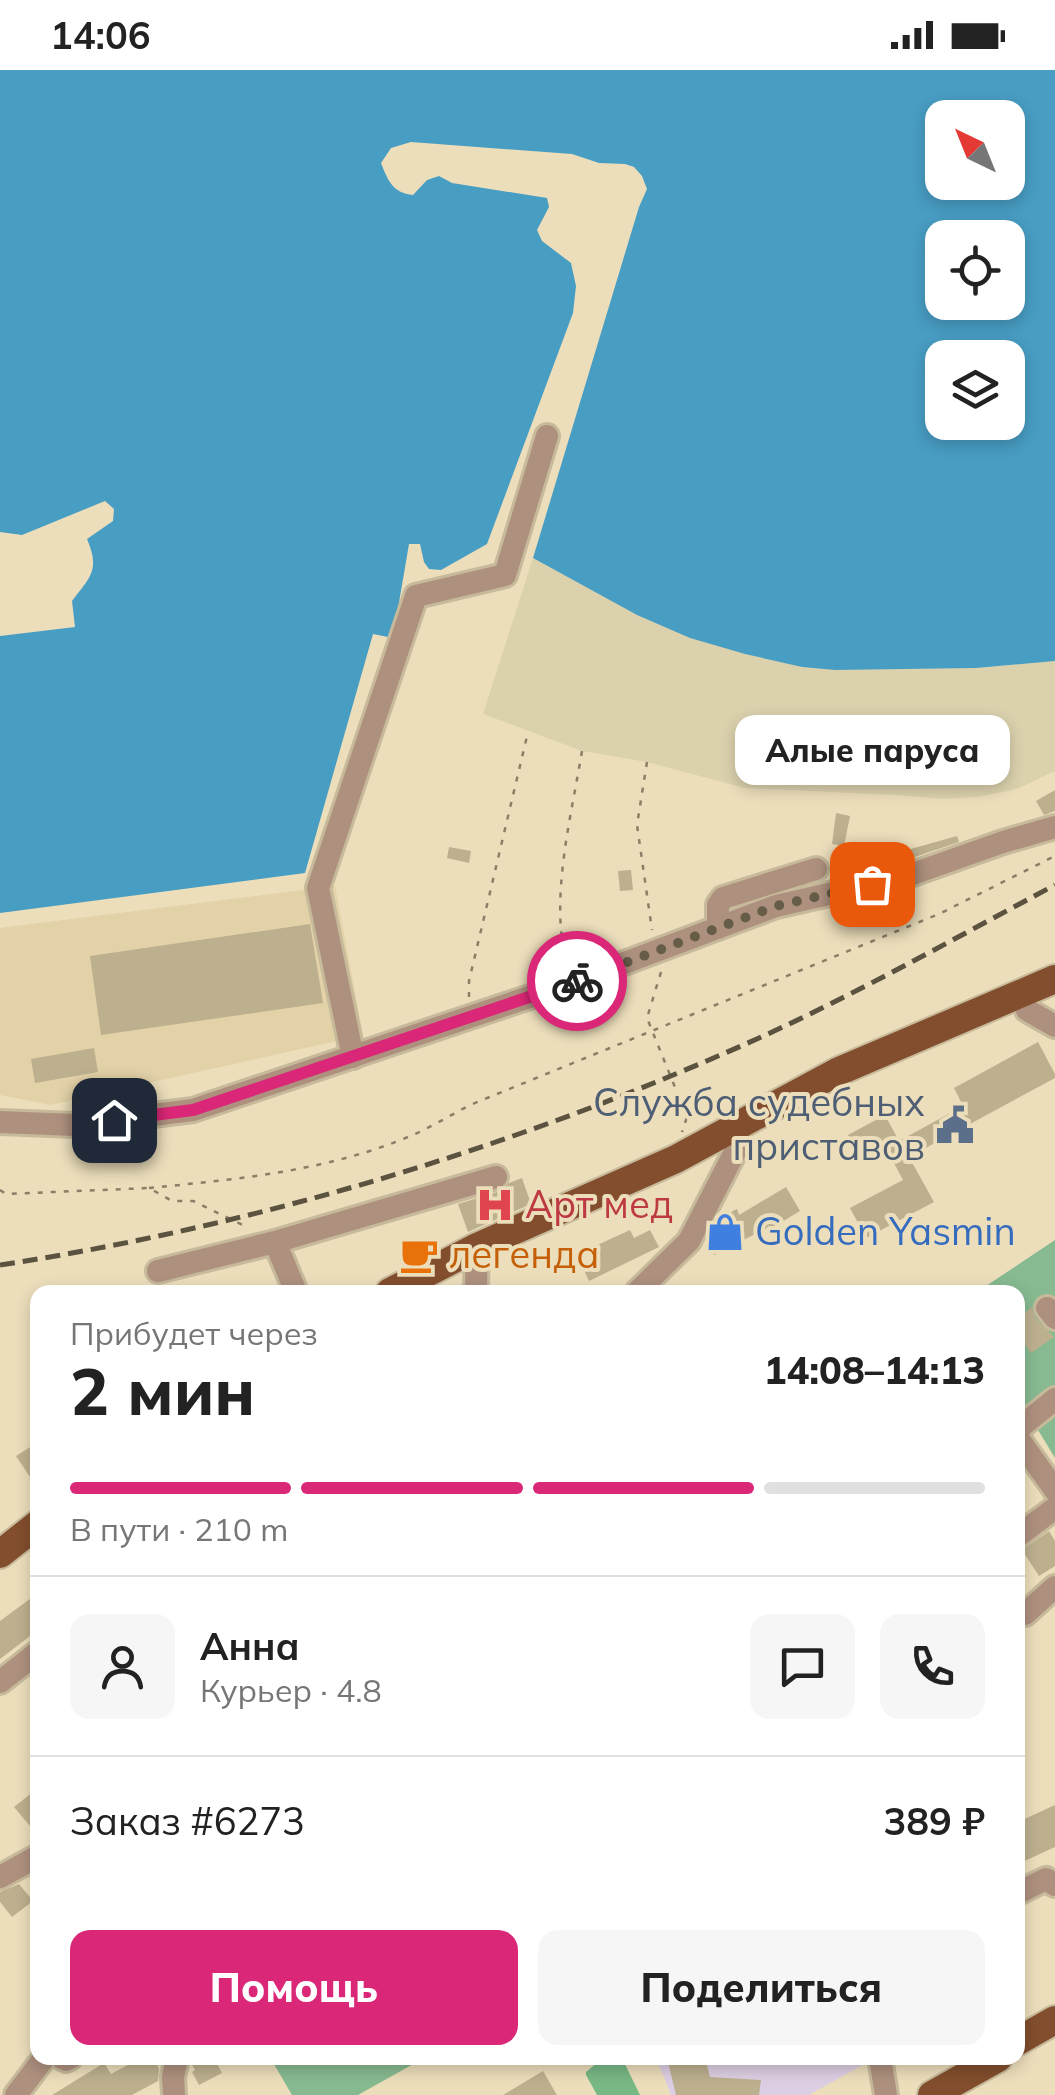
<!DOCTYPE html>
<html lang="ru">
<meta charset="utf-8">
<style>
body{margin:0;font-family:Mulish,sans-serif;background:#f6f6f6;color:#222;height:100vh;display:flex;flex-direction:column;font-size:38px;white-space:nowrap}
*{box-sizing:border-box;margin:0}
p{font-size:32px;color:#767676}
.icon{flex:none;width:55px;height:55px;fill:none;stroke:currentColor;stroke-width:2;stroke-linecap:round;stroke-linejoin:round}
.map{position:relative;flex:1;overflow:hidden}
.side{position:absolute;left:30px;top:1215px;width:995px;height:780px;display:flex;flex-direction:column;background:#fff;border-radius:20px;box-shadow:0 5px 15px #0003}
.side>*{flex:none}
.needle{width:65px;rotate:317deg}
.fabs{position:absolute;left:925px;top:30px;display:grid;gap:20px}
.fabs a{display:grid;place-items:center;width:100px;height:100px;border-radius:20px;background:#fff;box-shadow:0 5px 15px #0003;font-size:50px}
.pin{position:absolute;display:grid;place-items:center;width:85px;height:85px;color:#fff;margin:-42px;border-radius:20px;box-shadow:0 5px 15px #0006}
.courier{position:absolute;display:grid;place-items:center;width:100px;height:100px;margin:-50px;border:8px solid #db2777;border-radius:50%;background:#fff;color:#222;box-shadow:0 2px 12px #0007}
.bubble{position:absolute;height:70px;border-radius:20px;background:#fff;box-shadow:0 5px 15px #0003;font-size:32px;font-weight:800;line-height:70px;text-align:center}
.headline em{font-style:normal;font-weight:800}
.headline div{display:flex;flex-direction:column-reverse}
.headline{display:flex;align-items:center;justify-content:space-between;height:170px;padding:0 40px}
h1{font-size:65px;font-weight:800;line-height:75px}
.bar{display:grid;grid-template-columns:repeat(4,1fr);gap:15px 10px;align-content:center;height:120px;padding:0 40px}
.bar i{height:12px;border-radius:8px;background:#e0e0e0}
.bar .on{background:#db2777}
.bar p{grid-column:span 4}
.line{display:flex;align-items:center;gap:25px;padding:0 40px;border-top:2px solid #e0e0e0}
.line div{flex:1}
.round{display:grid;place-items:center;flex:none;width:105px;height:105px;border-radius:20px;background:#f6f6f6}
.button{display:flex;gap:20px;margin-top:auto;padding:20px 40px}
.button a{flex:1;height:115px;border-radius:20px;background:#db2777;color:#fff;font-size:40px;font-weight:800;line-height:115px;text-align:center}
.button a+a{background:#f6f6f6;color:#222}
.status{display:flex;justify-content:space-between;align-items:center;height:70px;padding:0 50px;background:#fff;direction:ltr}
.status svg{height:28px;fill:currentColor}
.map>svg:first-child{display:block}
.built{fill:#e3d2a8}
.education{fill:#ddcfe3}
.green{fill:#87ba91}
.forest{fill:#78b885}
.sand{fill:#dbd1ad}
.water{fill:#489dc3;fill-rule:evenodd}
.building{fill:#bdb08f}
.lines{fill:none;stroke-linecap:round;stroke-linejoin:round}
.minor-casing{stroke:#c7ba9b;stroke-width:28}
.major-casing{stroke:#c7ba9b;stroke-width:32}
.path{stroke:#897f67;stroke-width:2.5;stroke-dasharray:5 8;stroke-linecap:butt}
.minor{stroke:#ae907e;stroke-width:22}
.major{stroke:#824e2d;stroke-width:28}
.rail{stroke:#5b533f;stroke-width:5;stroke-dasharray:15 8;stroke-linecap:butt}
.done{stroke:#655d48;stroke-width:10;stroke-dasharray:0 18}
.route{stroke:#db2777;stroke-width:12}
.labels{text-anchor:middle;stroke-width:8;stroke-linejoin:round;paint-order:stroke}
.service-label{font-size:38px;fill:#4e5e75;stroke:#ecdebb;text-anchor:end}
.health-label{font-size:38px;fill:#be3a42;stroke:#ecdebb;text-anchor:start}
.shop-label{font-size:38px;fill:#366cbe;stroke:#ecdebb;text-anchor:start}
.food-label{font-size:38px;fill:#c56008;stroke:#ecdebb;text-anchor:start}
</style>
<div class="status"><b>14:06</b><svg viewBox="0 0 49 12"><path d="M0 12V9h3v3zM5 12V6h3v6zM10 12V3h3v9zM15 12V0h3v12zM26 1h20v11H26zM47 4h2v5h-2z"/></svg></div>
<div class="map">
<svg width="1055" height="2025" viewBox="0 0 1055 2025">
<rect width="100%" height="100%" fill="#ecdebb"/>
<!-- built -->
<path class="built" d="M335,816l28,149 -312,70 -51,-10v-167z"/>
<!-- education -->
<path class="education" d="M656,1988h219l-66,37h-138z"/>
<!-- green -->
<path class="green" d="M1055,1170v218l-37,-61v-105h-41z
M274,1988h150l-66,37h-66l-21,-36z"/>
<!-- forest -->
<path class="forest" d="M603,1988h19l18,37h-43l-11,-20v-3z"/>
<!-- sand -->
<path class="sand" d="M533,488l104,57 53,23 55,16 57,13 33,3 141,-2 79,-7v110l-38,18 -39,8 -35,2 -48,-4 -150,-7 -98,-26 -65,-11 -99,-37z"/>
<!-- water -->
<path class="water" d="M0,0h1055v591l-79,7 -141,2 -33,-3 -57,-13 -55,-16 -53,-23 -104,-57 106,-351 8,-18 -5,-13 -8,-9 -9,-3 -26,-1 -27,-9 -161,-12 -20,6 -10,15c7,18 12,30 32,32l14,-15 12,-4 13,7 95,15 2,9 -12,23 5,11 29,22 5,23 -3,27 -86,231 -46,26 -12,-1 -5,-7 -4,-18h-11l-16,94 -20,-4 -68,239 -305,40v-277l75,-9 -3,-26c19,-25 28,-31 15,-62l26,-18 1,-12 -9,-8 -83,34 -22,-3zM942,48h66v64h-66zM942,168h66v64h-66zM942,288h66v64h-66z"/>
<!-- building -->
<path class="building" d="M1055,720v21l-11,4 -8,-14z
M836,743l14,3 -6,30 -12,-2z
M957,766l2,6 -50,17 -2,-9z
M449,777l22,4 -2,12 -22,-5z
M631,800l2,20 -13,1 -2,-20z
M310,854l13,79 -222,32 -11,-79z
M1038,972l17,32v4l-146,79 25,45 -68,36 -16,-30 53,-28 -16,-30 -24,13 -15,-28 37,-20 14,26 64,-35 -9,-18z
M94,978l4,24 -63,11 -4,-24z
M522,1108l9,26 -63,28 -10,-28 42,-13 9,-8z
M786,1117l14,24 -30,18 -1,-2 -55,28 -8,-15 11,-21 20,-10 2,6z
M630,1160l4,8 16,-8 9,17 -70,34 -7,-15 16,-8 -5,-11z
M1032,1237l3,10 19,20 -23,16 -13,-18v-17z
M38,1372v47l-22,-33z
M1049,1461l6,10v25l-16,10 -17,-26z
M38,1523v37l-38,29v-38z
M38,1718v31l-8,7 -16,-19z
M1055,1735v42l-37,17v-42z
M19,1814l14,17 -21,16 -12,-15v-10z
M141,1988l15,5 3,6 -1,12 -26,14h-80l52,-32 7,11z
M192,1988h22l8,15 -23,12 -7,-13 3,-2 -4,-7z
M667,1988h38l5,19 51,3 -2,15h-83z
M543,2001l14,24h-54z"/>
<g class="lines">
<!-- minor casing -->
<g class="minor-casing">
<path id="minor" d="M718,858v-23l5,-7 93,-29
M1021,923l6,17 28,16
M353,987l-35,-169 98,-292 89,-21 42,-139
M0,1052l74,3 119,-15 378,-127 205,-77 128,-29 99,-35 52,-15
M275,1172l21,50
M158,1201l117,-29 221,-65
M473,1222l3,-3 1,-42
M637,1222l52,-51 51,-99 -6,-16
M1047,1238l8,10
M1018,1359l37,-30
M1018,1368l37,52
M1018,1466l37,-28
M1025,1544l30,-27
M0,1612l38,-30
M0,1807l38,-21
M1018,1823l28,-14 9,6
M62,1988l4,2 4,-2
M880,1988l6,37
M16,2025l28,-37
M174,2025l-1,-18 4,-19"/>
</g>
<!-- major casing -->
<g class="major-casing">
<path id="major" d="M390,1222l87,-45 199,-88 161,-87 218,-93
M0,1484l38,-30
M1018,1971l37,-21
M932,2025l66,-37"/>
</g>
<!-- path -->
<path class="path" d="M647,692l-10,63 15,105
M566,892c-16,-66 5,-144 16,-211
M661,902l-14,46 40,99 -5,15
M469,927v-16l59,-249
M149,1118c90,-9 181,-17 266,-54 18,-8 36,-19 55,-29l469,-191 116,-58
M0,1120l6,4 143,-6 23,13h21l54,26"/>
<!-- minor -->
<use href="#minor" class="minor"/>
<!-- major -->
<use href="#major" class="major"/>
<!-- rail -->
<path class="rail" d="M0,1195c258,-39 521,-120 759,-227 101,-46 198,-101 296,-153"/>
</g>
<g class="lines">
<!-- done -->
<path class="done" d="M577,911l199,-75 96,-22"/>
<!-- route -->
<path class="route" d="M114,1050l79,-10 384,-129"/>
</g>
<!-- icons -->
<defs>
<g id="civic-bare" transform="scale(3)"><path d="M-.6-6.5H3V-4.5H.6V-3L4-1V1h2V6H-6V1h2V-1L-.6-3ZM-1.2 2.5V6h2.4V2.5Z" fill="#5c6f8a" stroke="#ecdebb" stroke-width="2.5" paint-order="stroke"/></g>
<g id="hospital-bare" transform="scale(3)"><path d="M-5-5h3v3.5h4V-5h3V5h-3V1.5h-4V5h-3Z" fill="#e0444e" stroke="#ecdebb" stroke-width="2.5" paint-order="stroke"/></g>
<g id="shop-bare" transform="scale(3)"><path d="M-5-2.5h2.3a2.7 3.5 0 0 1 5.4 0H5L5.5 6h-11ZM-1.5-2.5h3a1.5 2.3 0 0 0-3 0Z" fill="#3f7fe0" stroke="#ecdebb" stroke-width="2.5" paint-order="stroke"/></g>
<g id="cafe-bare" transform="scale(3)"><path d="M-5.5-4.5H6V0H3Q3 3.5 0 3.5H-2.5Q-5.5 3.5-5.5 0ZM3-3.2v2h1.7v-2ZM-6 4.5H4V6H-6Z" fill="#e8710a" stroke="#ecdebb" stroke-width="2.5" paint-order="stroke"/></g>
</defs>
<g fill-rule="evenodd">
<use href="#civic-bare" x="955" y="1055"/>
<use href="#hospital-bare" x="495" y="1135"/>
<use href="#shop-bare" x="725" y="1162"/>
<use href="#cafe-bare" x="419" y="1185"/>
</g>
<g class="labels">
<!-- service labels -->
<g class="service-label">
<text x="925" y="1046">Служба судебных<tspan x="925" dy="44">приставов</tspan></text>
</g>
<!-- health labels -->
<g class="health-label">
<text x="525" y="1148">Арт мед</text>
</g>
<!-- shop labels -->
<g class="shop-label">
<text x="755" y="1175">Golden Yasmin</text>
</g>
<!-- food labels -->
<g class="food-label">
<text x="449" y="1198">легенда</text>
</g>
</g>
</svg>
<div class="fabs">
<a><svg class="needle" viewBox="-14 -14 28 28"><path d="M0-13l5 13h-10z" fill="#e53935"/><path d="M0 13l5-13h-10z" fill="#767676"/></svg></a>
<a><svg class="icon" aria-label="locate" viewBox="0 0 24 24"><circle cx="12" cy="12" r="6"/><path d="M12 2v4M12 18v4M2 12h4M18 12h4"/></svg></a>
<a><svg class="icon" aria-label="layers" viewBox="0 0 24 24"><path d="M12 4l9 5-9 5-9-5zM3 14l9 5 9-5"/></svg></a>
</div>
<div class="pin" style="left:872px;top:814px;background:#ea580c"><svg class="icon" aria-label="bag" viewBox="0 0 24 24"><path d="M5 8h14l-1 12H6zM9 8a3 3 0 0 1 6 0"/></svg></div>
<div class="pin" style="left:114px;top:1050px;background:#1f2937"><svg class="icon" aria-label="home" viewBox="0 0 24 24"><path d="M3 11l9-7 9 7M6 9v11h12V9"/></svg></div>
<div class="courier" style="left:577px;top:911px"><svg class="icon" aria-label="bike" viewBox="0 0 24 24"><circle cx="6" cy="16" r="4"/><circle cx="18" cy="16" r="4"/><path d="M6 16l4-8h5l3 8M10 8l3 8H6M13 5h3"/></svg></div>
<div class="bubble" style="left:735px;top:645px;width:275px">Алые паруса</div>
<section class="side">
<div class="headline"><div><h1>2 мин</h1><p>Прибудет через</p></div><em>14:08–14:13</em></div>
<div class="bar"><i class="on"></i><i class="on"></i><i class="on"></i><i></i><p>В пути · 210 m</p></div>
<div class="line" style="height:180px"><a class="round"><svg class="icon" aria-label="person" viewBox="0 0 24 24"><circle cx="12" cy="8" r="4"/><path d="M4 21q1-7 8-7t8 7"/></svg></a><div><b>Анна</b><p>Курьер · 4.8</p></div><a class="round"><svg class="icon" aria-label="chat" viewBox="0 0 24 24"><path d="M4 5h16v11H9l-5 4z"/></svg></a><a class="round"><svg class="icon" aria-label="phone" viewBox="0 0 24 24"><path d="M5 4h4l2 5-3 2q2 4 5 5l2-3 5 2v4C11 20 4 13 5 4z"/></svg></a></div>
<div class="line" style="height:130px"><div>Заказ #6273</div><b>389 ₽</b></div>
<div class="button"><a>Помощь</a><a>Поделиться</a></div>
</section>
</div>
